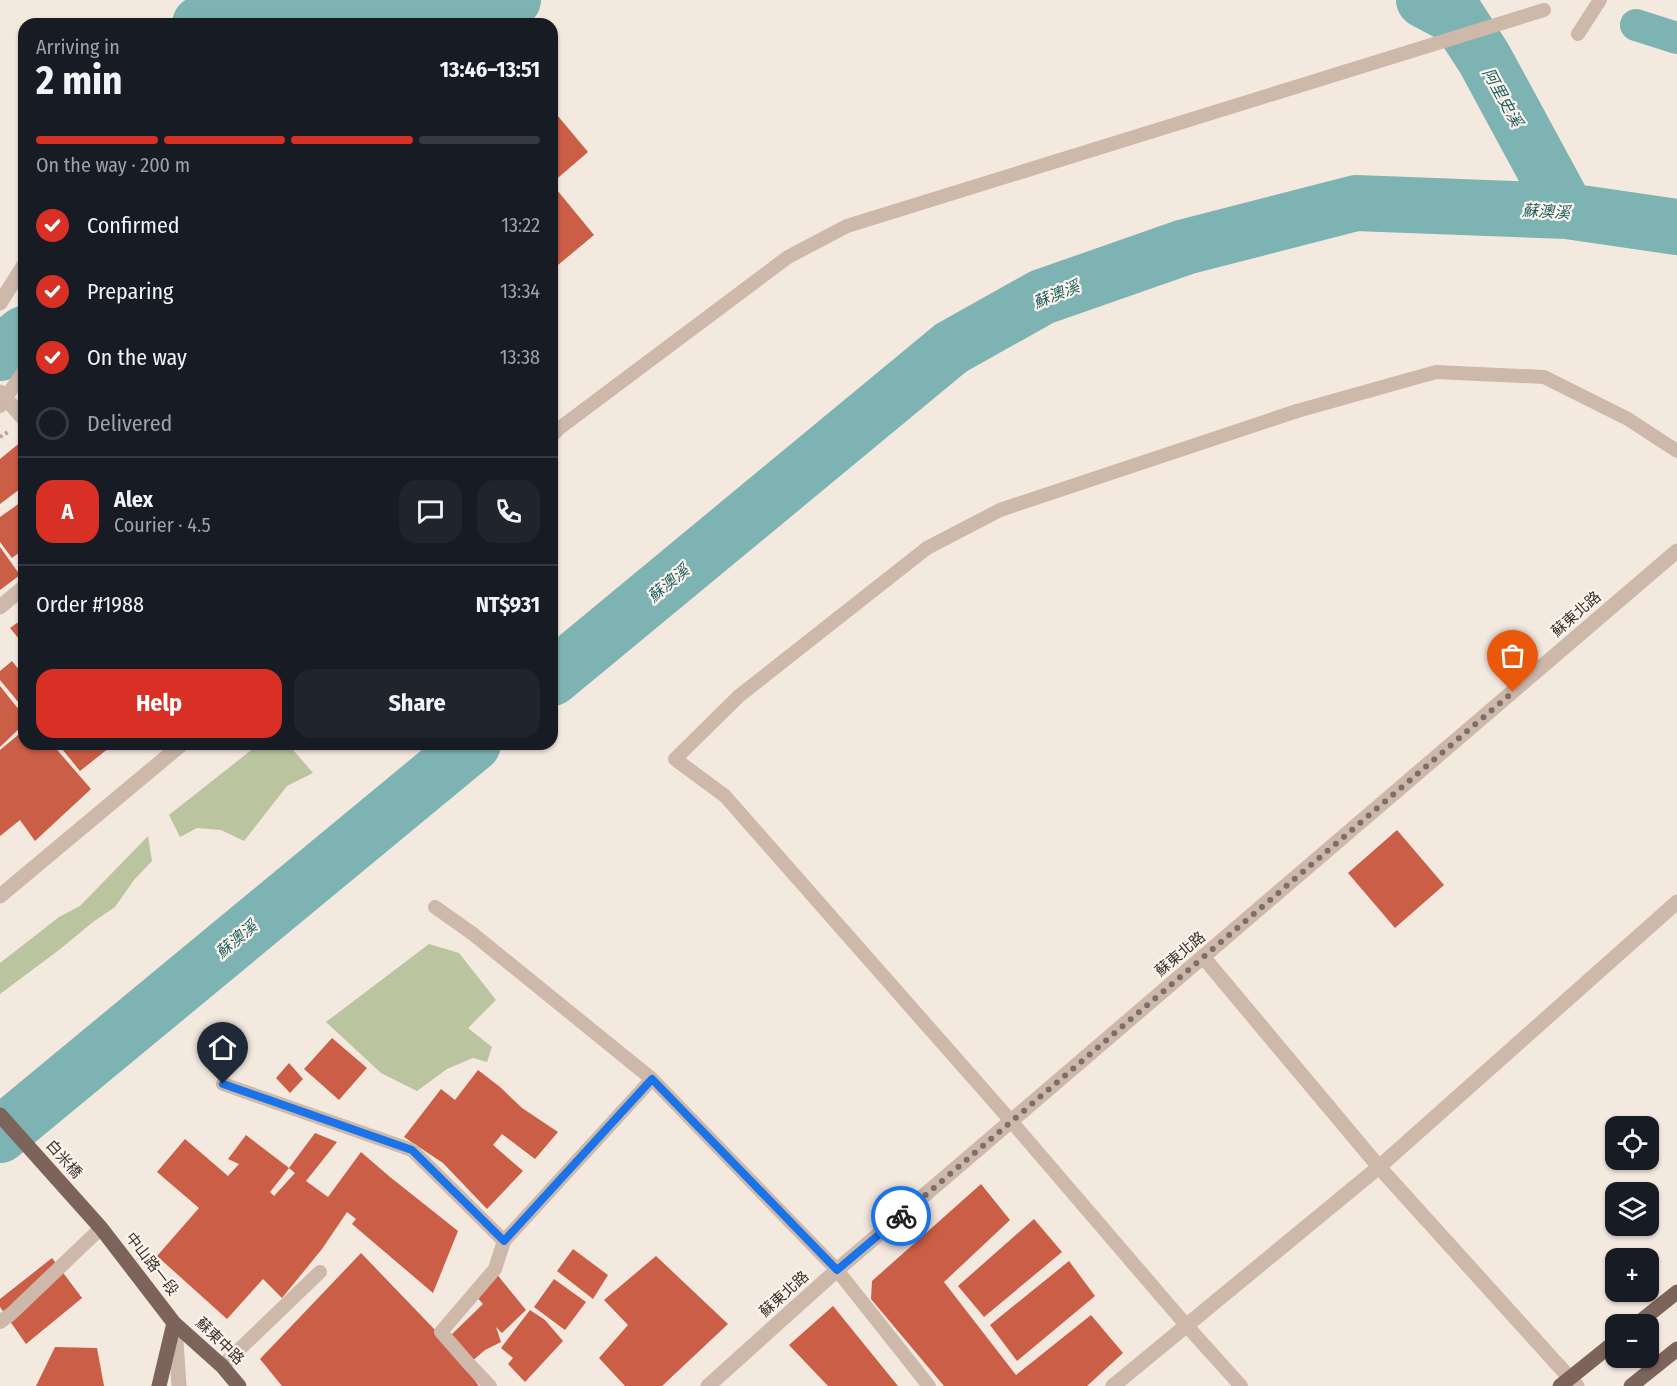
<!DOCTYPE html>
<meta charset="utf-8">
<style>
body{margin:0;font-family:"Fira Sans Condensed","Noto Sans TC",sans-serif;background:#20242c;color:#f1f3f6;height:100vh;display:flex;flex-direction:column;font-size:22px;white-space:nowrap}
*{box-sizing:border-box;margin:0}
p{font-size:20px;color:#9ea1a6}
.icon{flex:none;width:33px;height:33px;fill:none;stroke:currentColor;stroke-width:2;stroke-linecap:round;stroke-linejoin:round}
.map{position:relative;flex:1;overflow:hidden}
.sheet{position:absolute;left:18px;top:18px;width:540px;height:732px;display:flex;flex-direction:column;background:#171b24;border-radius:18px;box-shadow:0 2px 4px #0004}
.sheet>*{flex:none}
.tools{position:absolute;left:1605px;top:1116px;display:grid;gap:12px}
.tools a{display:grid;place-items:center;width:54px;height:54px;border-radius:12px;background:#171b24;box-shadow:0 2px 4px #0004;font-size:30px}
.pin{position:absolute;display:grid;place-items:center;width:51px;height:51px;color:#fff;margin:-62px -26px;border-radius:50% 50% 50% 0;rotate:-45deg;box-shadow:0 0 6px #0007}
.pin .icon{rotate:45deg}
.courier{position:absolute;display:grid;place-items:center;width:60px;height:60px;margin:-30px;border:4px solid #1a73e8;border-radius:50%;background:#fff;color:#222;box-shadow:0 2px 8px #0007}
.overview em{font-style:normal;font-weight:700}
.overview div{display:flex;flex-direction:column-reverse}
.overview{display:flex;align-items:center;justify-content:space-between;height:102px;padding:0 18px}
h1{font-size:39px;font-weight:700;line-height:45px}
.bar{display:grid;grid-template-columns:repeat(4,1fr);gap:9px 6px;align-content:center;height:72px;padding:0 18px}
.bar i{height:8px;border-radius:4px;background:#363941}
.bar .current{background:#d93025}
.bar p{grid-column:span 4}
.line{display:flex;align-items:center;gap:15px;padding:0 18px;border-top:2px solid #363941}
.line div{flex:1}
.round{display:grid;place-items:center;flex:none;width:63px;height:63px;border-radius:18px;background:#20242c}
ol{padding:0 18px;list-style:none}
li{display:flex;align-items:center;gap:18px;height:66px}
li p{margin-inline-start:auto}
li .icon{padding:6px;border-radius:50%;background:#d93025;color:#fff;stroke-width:4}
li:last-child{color:#9ea1a6}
li i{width:33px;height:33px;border:3px solid #363941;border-radius:50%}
.cta{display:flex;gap:12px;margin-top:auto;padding:12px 18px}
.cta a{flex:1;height:69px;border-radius:18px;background:#d93025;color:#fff;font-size:24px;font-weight:700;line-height:69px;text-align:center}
.cta a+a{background:#20242c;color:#f1f3f6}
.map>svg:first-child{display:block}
.green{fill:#bac49e}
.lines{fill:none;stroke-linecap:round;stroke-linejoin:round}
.canal{stroke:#7db3b2;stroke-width:32}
.river{stroke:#7db3b2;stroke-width:56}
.building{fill:#cb5e46}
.path{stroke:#b9a294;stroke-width:4;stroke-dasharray:3 3;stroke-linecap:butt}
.lane{stroke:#cdb8aa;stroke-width:14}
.street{stroke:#cdb8aa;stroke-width:15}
.primary{stroke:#7d645a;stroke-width:15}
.done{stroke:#7c6f69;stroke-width:6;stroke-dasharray:0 10.8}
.route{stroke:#1a73e8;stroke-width:8}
.labels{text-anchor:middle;stroke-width:4.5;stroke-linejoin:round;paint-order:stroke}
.street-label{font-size:15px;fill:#3b2e2a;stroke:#fbf3ec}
.water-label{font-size:16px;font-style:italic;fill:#1d5e5f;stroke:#fbf3ec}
</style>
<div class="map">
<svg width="1677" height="1386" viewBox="0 0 1677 1386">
<rect width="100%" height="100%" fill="#f4e9df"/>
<!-- green -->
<path class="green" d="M259,744h29l25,29 -26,13 -43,55 -23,-11 -24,-2 -17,9 -11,-22z
M148,836l4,25 -18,19 -19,27 -22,15 -34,28 -59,44v-31l59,-46 21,-11z
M429,944l30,9 37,47 -28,28 24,19 -5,15 -14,-4 -26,11 -30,22 -36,-18 -55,-51z"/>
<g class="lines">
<!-- canal -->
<path class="canal" d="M1636,25l41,13"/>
<!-- river -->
<path class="river" d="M1424,0l34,18 26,40 83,153
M200,24l30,-10 72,1 64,9
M368,24l62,-4 83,-20
M0,353l24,-19
M552,678l399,-330 91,-51 143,-50 171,-44 211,8 110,16
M0,1135l473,-391"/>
</g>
<!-- building -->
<path class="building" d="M552,109l36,43 -36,31z
M552,184l42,51 -42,35z
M22,441l2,2v43l-24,18v-45z
M24,500v49l-12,9 -12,-16v-25z
M0,547l20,28 -20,15z
M24,618v27l-14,-17z
M12,661l12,15v33l-24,-29v-9z
M0,686l24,30v8l-24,23z
M24,730v14h28l39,45 -56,52 -15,-21 -20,16v-86z
M58,744h56l-34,27z
M1397,830l47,55 -49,43 -47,-55z
M332,1038l35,30 -28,32 -35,-31z
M289,1063l14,16 -13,14 -14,-15z
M478,1070l22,17 22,21 36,24 -23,27 -33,-25 -9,11 30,26 -36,38 -44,-46 -39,-26 37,-48 14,11z
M315,1133l22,9 -31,39 22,16 33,-45 29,25 68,54 -25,62 -81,-69 4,-5 -9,-7 -25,37 -40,49 -19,-19 -36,40 -70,-63 42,-48 -42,-36 28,-33 43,37 11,-12 -11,-5 18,-24 43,33 -19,24 4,4 21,-23 -6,-5z
M981,1184l29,36 -66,62 72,93 75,-60 32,38 -36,33h-143l-73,-87 1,-18z
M1034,1219l28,33 -78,65 -26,-31z
M573,1249l35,26 -15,24 -36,-28z
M361,1253l76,79 42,54h-197l-22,-27z
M656,1256l72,68 -66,62h-37l-26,-28 29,-33 -24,-25z
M52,1258l30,40 -56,46 -26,-37v-8z
M1069,1261l26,35 -78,65 -27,-36z
M495,1272l31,38 -24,23 -6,-6 5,15 -16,8 -14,12 -22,-25 34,-33 -9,-10z
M554,1279l32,23 -21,28 -31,-23z
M833,1306l65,80h-70l-39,-41z
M530,1310l15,10 18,21 -38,41 -17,-18 5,-6 -12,-10z
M55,1347l42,1 7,38h-68z"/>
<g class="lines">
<!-- path -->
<path class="path" d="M0,437l8,-5"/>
<!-- lane -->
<path class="lane" d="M1578,34l22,-34
M0,406l24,-35
M557,430l231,-173 59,-31 697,-216
M435,907l38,27 179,145 185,191 92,116
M223,1084l189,66 92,91
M0,1322l11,-8 90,-86
M222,1366l98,-94
M490,1386l-21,-22 -28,-32 54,-63 9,-28 148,-162
M1241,1386l-55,-61 -175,-204 -286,-325 -50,-37 64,-63 188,-148 73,-38 297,-99 139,-39 108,5 84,42 49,32"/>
<!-- street -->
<path class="street" d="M0,303l24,-38
M0,392l24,27
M552,424l5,6 -5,5
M0,607l24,-20
M0,896l182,-152
M1204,958l175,209 198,219
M175,1326l4,60
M708,1386l129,-116 840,-719
M1113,1386l266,-219 298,-265"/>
<!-- primary -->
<path class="primary" d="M0,1115l101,113 73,95 48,43 17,20
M1637,1324l40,-32
M159,1386l15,-63
M1560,1386l56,-45
M1631,1386l46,-37"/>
</g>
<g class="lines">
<!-- done -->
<path class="done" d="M901,1216l612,-524"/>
<!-- route -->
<path class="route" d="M223,1084l189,66 92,91 148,-162 185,191 64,-54"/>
</g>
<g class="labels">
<!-- street labels -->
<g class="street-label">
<text transform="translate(1576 614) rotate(-41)" y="5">蘇東北路</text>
<text transform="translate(1180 954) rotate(-40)" y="5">蘇東北路</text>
<text transform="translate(64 1159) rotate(48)" y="5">白米橋</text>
<text transform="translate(152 1264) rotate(52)" y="5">中山路一段</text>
<text transform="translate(784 1294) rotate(-42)" y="5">蘇東北路</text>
<text transform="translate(220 1341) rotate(44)" y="5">蘇東中路</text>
</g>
<!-- water labels -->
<g class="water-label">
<text transform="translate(1503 97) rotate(61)" y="6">阿里史溪</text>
<text transform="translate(1546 211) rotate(3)" y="6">蘇澳溪</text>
<text transform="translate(1056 294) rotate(-22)" y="6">蘇澳溪</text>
<text transform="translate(668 583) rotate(-40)" y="6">蘇澳溪</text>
<text transform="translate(236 939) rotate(-40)" y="6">蘇澳溪</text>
</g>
</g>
</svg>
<div class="tools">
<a><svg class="icon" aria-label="locate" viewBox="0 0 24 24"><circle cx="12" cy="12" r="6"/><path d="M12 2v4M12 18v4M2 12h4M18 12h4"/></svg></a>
<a><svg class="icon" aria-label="layers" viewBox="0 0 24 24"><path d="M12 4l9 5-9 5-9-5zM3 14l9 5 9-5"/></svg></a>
<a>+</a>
<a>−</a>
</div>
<div class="pin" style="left:1513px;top:692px;background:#ea580c"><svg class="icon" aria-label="bag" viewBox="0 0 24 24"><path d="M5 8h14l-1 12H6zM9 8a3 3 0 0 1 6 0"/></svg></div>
<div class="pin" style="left:223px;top:1084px;background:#1f2937"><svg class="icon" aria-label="home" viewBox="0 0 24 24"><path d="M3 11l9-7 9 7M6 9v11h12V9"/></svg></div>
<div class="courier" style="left:901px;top:1216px"><svg class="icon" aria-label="bike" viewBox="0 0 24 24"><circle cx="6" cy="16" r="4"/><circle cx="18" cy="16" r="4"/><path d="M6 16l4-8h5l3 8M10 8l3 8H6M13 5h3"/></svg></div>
<section class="sheet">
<div class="overview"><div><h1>2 min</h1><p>Arriving in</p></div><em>13:46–13:51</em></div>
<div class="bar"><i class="current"></i><i class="current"></i><i class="current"></i><i></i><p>On the way · 200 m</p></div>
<ol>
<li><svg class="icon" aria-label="check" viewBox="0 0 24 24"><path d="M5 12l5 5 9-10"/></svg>Confirmed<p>13:22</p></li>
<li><svg class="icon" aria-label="check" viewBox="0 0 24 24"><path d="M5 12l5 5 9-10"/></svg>Preparing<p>13:34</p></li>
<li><svg class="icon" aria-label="check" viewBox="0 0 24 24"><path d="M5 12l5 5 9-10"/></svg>On the way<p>13:38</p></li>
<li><i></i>Delivered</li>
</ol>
<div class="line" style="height:108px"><b class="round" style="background:#d93025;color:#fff">A</b><div><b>Alex</b><p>Courier · 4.5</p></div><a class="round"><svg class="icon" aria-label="chat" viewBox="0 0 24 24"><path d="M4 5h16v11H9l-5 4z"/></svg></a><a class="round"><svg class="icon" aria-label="phone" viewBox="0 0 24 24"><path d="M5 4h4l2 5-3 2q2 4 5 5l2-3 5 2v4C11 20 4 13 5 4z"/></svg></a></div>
<div class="line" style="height:78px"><div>Order #1988</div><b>NT$931</b></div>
<div class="cta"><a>Help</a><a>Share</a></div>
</section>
</div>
